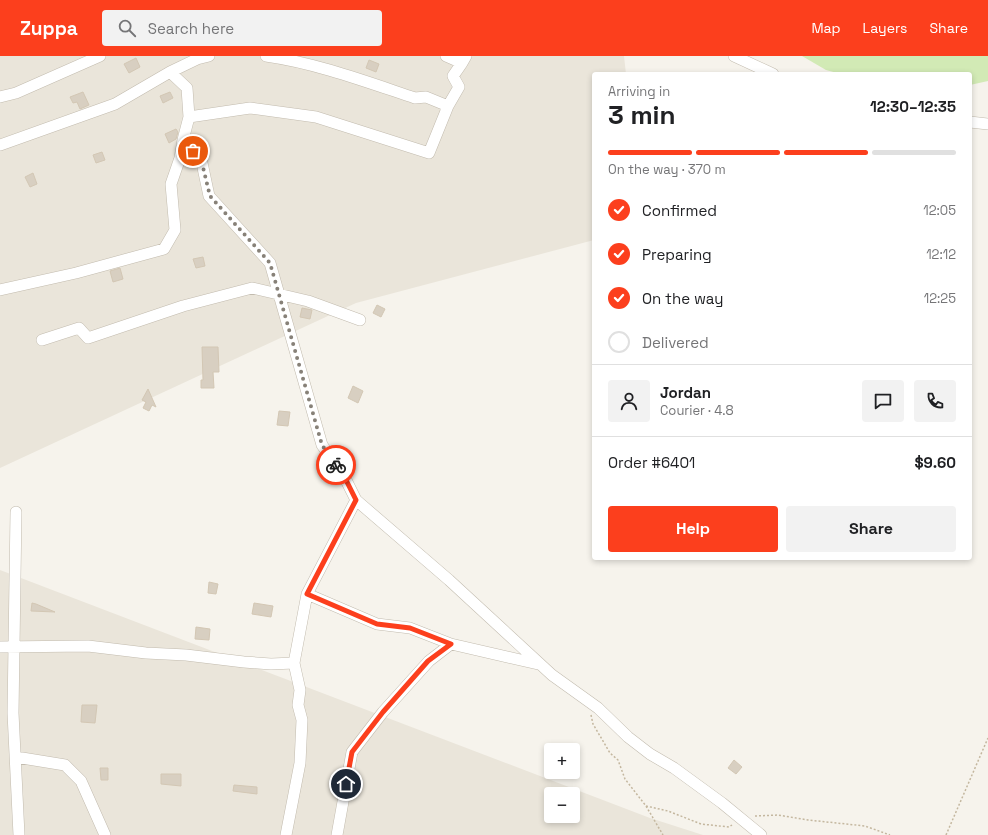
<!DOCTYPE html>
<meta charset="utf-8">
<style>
body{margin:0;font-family:"Space Grotesk",sans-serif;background:#f2f2f2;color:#202124;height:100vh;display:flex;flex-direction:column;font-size:15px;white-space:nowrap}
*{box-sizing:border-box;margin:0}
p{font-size:13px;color:#757577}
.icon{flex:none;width:22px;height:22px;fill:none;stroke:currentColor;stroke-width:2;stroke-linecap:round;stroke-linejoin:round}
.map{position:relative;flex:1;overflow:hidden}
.panel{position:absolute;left:592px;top:16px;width:380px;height:488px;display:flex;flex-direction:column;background:#fff;border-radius:4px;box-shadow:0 2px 6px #0003}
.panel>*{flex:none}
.fabs{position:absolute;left:544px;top:687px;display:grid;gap:8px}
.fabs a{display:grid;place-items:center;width:36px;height:36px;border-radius:4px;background:#fff;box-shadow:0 2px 6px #0003;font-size:20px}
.pin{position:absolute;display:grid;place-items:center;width:34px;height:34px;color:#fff;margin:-17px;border:2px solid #fff;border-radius:50%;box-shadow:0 1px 4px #0007}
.courier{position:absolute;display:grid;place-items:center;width:40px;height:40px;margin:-20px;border:3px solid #fc3f1d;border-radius:50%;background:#fff;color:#222;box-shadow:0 1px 5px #0007}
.summary em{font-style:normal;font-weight:700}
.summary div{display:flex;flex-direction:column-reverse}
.summary{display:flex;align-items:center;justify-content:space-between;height:68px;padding:0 16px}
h1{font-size:26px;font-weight:700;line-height:30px}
.bar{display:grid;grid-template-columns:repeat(4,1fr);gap:6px 4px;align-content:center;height:48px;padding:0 16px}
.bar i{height:5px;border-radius:3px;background:#e0e0e0}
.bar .active{background:#fc3f1d}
.bar p{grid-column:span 4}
.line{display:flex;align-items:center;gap:10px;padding:0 16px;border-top:1px solid #e0e0e0}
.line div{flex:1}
.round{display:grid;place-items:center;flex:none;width:42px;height:42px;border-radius:4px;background:#f2f2f2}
ol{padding:0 16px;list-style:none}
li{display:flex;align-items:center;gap:12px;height:44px}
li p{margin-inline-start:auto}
li .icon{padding:4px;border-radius:50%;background:#fc3f1d;color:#fff;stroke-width:4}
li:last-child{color:#757577}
li i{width:22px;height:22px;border:2px solid #e0e0e0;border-radius:50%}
.cta{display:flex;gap:8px;margin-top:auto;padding:8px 16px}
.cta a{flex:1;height:46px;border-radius:4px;background:#fc3f1d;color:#fff;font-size:16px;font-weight:700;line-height:46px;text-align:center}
.cta a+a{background:#f2f2f2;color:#202124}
header{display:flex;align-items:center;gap:24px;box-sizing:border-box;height:56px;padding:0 20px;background:#fc3f1d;color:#fff}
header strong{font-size:19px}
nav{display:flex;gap:22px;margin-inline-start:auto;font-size:14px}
.search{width:280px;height:36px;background:#f2f2f2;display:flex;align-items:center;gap:10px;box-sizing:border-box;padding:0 14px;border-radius:4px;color:#757577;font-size:15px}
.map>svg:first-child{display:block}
.residential{fill:#eae5da;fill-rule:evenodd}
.green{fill:#d2eab5}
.building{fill:#d8cfc1;stroke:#d3c7b4}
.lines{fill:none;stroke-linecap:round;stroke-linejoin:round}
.minor-casing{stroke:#c2bbae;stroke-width:12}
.path{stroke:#c4b79f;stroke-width:1.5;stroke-dasharray:2 2;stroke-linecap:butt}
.minor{stroke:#fff;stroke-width:11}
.done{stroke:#878178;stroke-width:4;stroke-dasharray:0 7.2}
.route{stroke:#fc3f1d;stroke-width:5}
</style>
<header>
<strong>Zuppa</strong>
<div class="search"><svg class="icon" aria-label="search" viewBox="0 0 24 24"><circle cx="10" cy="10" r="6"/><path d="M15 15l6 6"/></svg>Search here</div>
<nav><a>Map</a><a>Layers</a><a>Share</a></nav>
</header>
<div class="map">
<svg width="988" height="779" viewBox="0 0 988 779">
<rect width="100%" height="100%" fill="#f6f3ec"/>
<!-- residential -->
<path class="residential" d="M0,0h624l2,18h-32v166l-238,63 -356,165z
M0,514l650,248 53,17h-703zM551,738h22v22h-22z"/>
<!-- green -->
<path class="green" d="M802,0h186v25l-18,4v-11h-129l-15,-4z"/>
<!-- building -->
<path class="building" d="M136,2l4,9 -11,6 -5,-9z
M369,4l10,4 -3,8 -10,-4z
M83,36l6,13 -9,4 -3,-7 -4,1 -3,-6z
M170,36l3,6 -10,5 -3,-7z
M176,73l2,3 -2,7 -7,4 -4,-9z
M102,96l3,8 -9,3 -3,-8z
M33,117l4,11 -7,3 -5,-10z
M203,201l2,9 -9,2 -3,-9z
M120,212l3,11 -10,3 -3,-11z
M377,249l8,4 -4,8 -8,-4z
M302,252l10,2 -2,9 -10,-2z
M202,291h16l1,25h-6l1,16h-13v-8h2z
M353,330l10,5 -5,12 -10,-5z
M148,333l8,18 -4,-2 -3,6 -6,-3 3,-6 -4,-2z
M279,355l11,1 -2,14 -11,-1z
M209,526l9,2 -2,10 -8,-1z
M32,547l4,1 19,8 -24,-1z
M254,547l19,3 -2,11 -19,-3z
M196,571l14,2 -1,11 -14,-1z
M82,649h15l-2,18 -14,-1z
M734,704l8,7 -6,7 -8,-6z
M100,712h8v12h-7z
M161,718h20v12l-20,-2z
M234,729l23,2v7l-24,-3z"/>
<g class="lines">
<!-- minor casing -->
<g class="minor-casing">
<path id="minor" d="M266,0c50,7 101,26 149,42l11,-1 22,9
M446,0l16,7 4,-7
M734,0l39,18
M170,16l17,16 2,29 -6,23 19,23 7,33 61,67 52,182 22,31 12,24 93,80 103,95 46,33 30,29 22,17 24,14 48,35 39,32
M0,41l16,-4 84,-37
M189,61l61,-9 66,9 113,36 19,-47 11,-19 -6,-11 9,-13
M970,66l18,2
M0,89l115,-41 55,-32 27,-13 12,-3
M0,234l76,-17 88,-24 11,-19 -4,-46 9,-26 3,-18
M42,284l37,-12 9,10 95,-32 69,-18 56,13 52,19
M16,456l-3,201 6,122
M307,538l70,30 33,4 41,16 87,20
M0,591l88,-1 58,7 40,2 58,7 27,2 23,-1
M16,701l49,8 16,16 24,54
M286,779l14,-72 2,-43 -4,-15 2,-15 -6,-27 13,-69 49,-94
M337,779l15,-83 31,-40 46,-51 22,-17"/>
</g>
<!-- path -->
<path class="path" d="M591,659l2,9 17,29 8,7 7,19 21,27 17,29
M646,750l22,5 33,13 28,3 3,-2
M755,760l23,-1 30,5 57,6 25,9
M946,779l42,-97"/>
<!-- minor -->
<use href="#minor" class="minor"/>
</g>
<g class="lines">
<!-- done -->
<path class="done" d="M193,95l9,12 8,33 60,67 52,182 14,20"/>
<!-- route -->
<path class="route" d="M336,409l8,11 12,24 -49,94 70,30 33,4 41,16 -23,17 -45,51 -31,40 -6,32"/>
</g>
</svg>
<div class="fabs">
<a>+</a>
<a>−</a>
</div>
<div class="pin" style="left:193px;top:95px;background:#ea580c"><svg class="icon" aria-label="bag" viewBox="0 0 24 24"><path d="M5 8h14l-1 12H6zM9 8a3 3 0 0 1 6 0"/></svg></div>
<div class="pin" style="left:346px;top:728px;background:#1f2937"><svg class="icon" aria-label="home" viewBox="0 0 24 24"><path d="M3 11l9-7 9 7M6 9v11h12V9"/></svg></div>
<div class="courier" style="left:336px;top:409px"><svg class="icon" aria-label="bike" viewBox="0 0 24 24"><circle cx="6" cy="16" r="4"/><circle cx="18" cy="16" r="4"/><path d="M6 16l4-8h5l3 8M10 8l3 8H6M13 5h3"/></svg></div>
<section class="panel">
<div class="summary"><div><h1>3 min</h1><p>Arriving in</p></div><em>12:30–12:35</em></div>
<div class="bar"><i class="active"></i><i class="active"></i><i class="active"></i><i></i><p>On the way · 370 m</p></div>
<ol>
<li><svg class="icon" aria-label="check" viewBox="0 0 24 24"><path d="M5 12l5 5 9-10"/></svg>Confirmed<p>12:05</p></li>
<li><svg class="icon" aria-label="check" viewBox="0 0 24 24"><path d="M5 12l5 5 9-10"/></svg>Preparing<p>12:12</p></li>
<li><svg class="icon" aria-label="check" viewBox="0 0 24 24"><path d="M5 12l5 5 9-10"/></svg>On the way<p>12:25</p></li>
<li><i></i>Delivered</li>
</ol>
<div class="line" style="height:72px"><a class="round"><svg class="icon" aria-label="person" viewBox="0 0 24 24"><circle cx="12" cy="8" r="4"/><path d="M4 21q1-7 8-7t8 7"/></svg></a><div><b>Jordan</b><p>Courier · 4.8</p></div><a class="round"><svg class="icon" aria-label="chat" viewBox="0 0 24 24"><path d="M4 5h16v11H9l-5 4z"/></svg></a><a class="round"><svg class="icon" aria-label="phone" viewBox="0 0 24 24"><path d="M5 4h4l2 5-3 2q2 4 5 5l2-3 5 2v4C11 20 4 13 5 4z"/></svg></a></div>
<div class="line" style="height:52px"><div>Order #6401</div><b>$9.60</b></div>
<div class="cta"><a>Help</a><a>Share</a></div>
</section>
</div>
